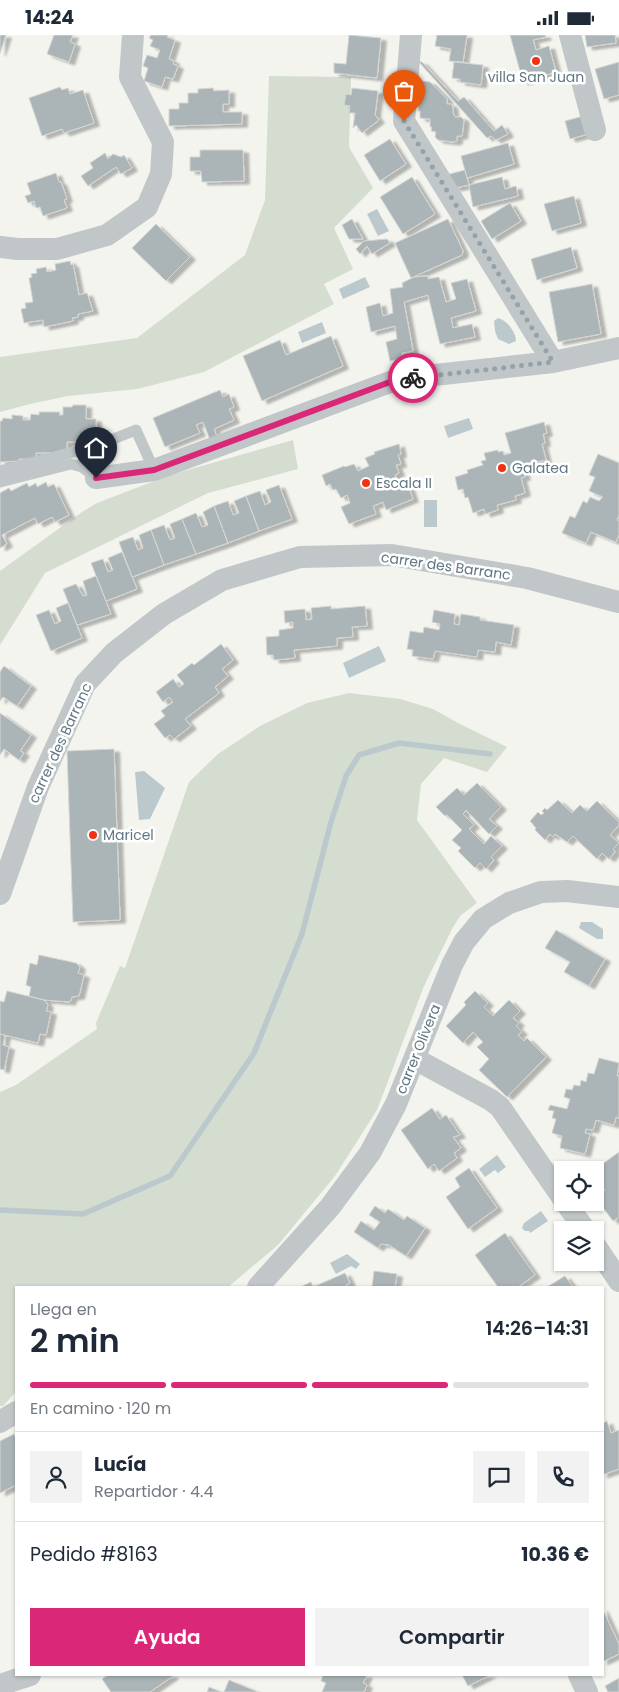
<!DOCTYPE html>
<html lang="es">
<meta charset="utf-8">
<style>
body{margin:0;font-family:Poppins,sans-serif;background:#f2f2f3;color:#1f2937;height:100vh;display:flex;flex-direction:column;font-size:19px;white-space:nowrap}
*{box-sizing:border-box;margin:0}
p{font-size:16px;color:#747a83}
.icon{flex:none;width:28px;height:28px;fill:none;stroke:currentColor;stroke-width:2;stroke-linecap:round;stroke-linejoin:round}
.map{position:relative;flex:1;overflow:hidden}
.sheet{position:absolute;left:15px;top:1251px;width:589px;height:390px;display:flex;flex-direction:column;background:#fff;border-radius:0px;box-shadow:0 1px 4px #0004}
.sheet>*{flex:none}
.tools{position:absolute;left:554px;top:1126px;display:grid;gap:10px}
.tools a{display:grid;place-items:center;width:50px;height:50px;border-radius:0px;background:#fff;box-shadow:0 1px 4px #0004;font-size:25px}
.pin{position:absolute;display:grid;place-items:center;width:42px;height:42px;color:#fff;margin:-51px -21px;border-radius:50% 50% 50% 0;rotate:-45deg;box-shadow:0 0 5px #0007}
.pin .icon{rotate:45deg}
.courier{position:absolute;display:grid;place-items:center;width:50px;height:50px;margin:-25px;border:4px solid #db2777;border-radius:50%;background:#fff;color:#222;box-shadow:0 1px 6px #0007}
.headline em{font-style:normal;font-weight:600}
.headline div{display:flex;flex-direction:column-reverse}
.headline{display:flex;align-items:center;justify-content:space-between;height:85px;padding:0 15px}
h1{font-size:32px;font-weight:600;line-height:38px}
.bar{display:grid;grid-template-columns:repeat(4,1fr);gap:8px 5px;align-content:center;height:60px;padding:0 15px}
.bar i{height:6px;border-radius:4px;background:#e0e1e3}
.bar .selected{background:#db2777}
.bar p{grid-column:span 4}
.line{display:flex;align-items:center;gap:12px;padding:0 15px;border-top:1px solid #e0e1e3}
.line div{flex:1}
.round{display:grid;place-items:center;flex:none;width:52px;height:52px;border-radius:0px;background:#f2f2f3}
.cta{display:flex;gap:10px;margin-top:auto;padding:10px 15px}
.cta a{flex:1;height:58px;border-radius:0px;background:#db2777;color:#fff;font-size:20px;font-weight:600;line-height:58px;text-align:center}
.cta a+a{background:#f2f2f3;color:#1f2937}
.status{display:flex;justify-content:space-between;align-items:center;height:35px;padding:0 25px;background:#fff;direction:ltr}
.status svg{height:14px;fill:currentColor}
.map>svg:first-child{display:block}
.green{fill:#d5dcd0}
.water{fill:#bbc9cd}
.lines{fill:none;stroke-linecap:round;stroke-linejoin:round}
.stream{stroke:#bbc9cd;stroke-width:5.5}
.building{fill:#abb5b8;stroke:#d5d5d2;filter:url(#shadow)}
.lane{stroke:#c1c6c8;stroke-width:11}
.street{stroke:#c1c6c8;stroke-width:22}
.done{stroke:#94a3a9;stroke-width:5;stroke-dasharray:0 9}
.route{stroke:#db2777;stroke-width:6}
.poi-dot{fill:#f23111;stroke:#fff;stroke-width:2}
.labels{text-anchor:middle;stroke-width:5;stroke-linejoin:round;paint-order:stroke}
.poi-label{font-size:14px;fill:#607783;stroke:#fff;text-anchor:start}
.street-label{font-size:14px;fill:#607783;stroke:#fff}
</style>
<div class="status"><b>14:24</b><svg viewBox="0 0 49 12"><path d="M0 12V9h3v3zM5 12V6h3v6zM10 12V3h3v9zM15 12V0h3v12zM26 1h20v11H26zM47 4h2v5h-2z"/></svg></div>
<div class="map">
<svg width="619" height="1657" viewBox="0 0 619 1657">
<defs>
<filter id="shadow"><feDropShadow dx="5.5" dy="3" stdDeviation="1" flood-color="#0004"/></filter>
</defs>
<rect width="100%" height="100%" fill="#f4f4ef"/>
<!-- green -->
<path class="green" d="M269,41l82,1 -2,70 24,41 -39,40 19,41 -29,15 10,20 -130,68 -67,17 -69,7 -38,8 -30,8v-55l137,-19 108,-83 20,-55z
M293,405l5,29 -90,24 -163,80 -45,72v-74l82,-59 15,-9 73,-28z
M349,658l51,6 33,10 27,15 47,23 -20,25 -43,-14 -23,26 -4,36 60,83 -16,12 -8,12 -29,59 -47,124 -42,66 -57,69 -50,42h-212v105l-13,14h-3v-314l16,-7 81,-56 -1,-6 24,-57 5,2 64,-186 29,-28 42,-28 47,-23z"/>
<!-- water -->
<path class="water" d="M377,174l12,22 -11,5 -11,-22z
M365,242l5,10 -27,12 -4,-10z
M498,283c9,2 18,14 18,23l-7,3 -11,-5 -3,-8 -1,-10z
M322,287l4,11 -24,10 -4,-11z
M469,383l4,11 -25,9 -4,-12z
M424,465h13v27h-13z
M379,611l7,15 -37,17 -6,-15z
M144,736l21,17 -15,31 -11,1 -4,-48z
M581,887h11l11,7v10h-6l-18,-11z
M497,1120l9,12 -8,6 -3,-3 -10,7 -6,-8z
M541,1176l7,10 -18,12 -1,-2h-4l-3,-3 2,-5z
M347,1219l13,10 -4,5 -5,-3 -15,8 -6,-11z"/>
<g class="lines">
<!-- stream -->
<path class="stream" d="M0,1175l83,4 87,-38 84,-123 48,-119 29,-112 15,-46 13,-21 40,-12 91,11"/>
</g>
<!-- building -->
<path class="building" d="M0,0h6l-6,18z
M54,0h19l-3,7 5,2 -6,18 -22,-8z
M151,0h17l-1,2 8,3 -6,19 5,2 -1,3 5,2 -5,13 -8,-2 -3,10 -18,-6 4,-13 -5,-2 4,-11 10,3 3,-8 -10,-4 3,-6 -4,-2z
M349,0l32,3 -4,40 -43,-5v-10l12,1z
M437,0h30l-4,27 -14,-1 2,-12 -16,-3z
M510,0h35l1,2 -13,3 3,10 13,-4 7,26 -33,10z
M585,0h30l1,8 -29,4z
M419,27h3l36,39 6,-4 30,34 8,-6 6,9 -12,6 -5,-4 -4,2z
M454,27l29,3 -2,20 -21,-3v-3l-8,-1z
M619,27v33l-15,4 -9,-30z
M422,46l8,1 17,17v5h4l2,4v5l2,4h6l3,3 -2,16h-5v5l-4,1 -15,-2 -3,-3 1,-5 -5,-1 1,-4h-2v-8l-10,-1v-7h-2z
M60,52l2,3 6,-2 2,6 13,-4 11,33 -30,10 -2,-4 -20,7 -13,-38z
M213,53l1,3 15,-1v14h-6v8h19v12l-73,2v-17h10v-6h9v-10h10v-4z
M352,53l26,3 -3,24 4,5 -17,13 -6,-8 -3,3 2,-15h-6l1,-7 -6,-1 2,-11 5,1z
M587,80l5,18 -22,6 -5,-18z
M390,104l16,25 -26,17 -16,-26z
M508,108l6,21 -47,14 -6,-22z
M200,115h43l1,31 -42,1 -1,-11h-11v-14h10z
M105,118l3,6 5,-5 8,3 3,-2 8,13 -11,6 -5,-7 -28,19 -7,-10 12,-8 -3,-5z
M465,135l4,15 -14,3 -9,-13z
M56,138l3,9h2l6,17 -3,1 3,8 -24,8 -3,-9 -4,1 -2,-7 -6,2 -3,-7 6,-2 -4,-11z
M412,142l23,37 -32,20 -23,-37z
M502,142l3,12 11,-3 2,10 -45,11 -4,-22z
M574,161l7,27 -29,8 -8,-27z
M510,168l11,18 -29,18 -11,-18z
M352,184l11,20h-14l-7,-14z
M448,184l15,32 -1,4 -51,23 -16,-35z
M156,189l34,33 -24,24 -34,-33z
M387,204l3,4 -18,11 -5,-8 -7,8 -4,-5 8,-8z
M571,212l6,21 -40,12 -6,-21z
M70,226l1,4 2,-1 6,31 8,-2 6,18 -15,3v3l-6,1 1,3 -29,6 -1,-7 -19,3 -3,-14 5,-1 -1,-5 8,-1 -4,-24 3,-1 -1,-3 6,-1 -1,-4 10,-2 1,5 9,-2 -1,-6z
M428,241v3l11,-2 7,25 10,-3 -5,-16 16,-4 9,32 -25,7 2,10 19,-4 3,13 -35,7 -12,-49 -24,7 9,49 -11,2 1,5 -13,3 -4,-19 11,-3 -2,-13 -24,6 -5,-25 14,-4 3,13 10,-3 -3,-24 13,-2 -1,-4 12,-6z
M592,249l9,50 -43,8 -9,-50z
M331,301l12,30 -81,35 -19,-45 37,-16 6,15z
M220,355l3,7 6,-3 5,13 -5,2 5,11 -20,9 3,8 -7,3 -7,-18 -7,3 4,8 -35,14 -12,-29z
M73,370h13v14h10v18h-13v5h-16v10l-31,1v6h-17v2l-19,1v8v-49h2l1,-3 9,1v-4l11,1v4h7l1,-6 8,1v-3h21l-1,3h4v-8h9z
M544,387l3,11 -4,1 2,9 -3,1 4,16 -10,2 1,4 -14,4 2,7 -4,1 4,15 -10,3 1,4 -19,5 1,5 -13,4 -1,-5 -11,4 -5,-16 -3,1 -2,-9 -5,1 -3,-13 13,-4 -1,-3 16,-5 -2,-4 5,-1 -2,-7 14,-3v2l5,-1 1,4 7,-2 -6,-20z
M399,409l2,10 -3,1 3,9 -5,1 3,8 -4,2 3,8 8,-4 7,20 -27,11 -3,-8 -10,4 3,8 -27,10 -8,-17 9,-4 -3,-8 -6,3 -5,-9 -3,1 -3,-6 -4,2 -4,-11 22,-9 1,1 9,-3 4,7 11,-5 -4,-8 10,-4 -1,-2z
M598,419l21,9v52l-2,5 2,1v14l-3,7 -25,-10 -5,11 -24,-10 8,-17 5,2 8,-17 4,2 3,-6 9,4 4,-4 -14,-6 6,-14 -6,-2z
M46,447l2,5 6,-3 15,31 -14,7 -3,-5 -14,7 -3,-6 -33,17 5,9 -7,4v-55l9,-5 2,3 16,-8 2,4 7,-4 1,4z
M279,450l13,34 -33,12 -13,-35 14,-5 5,14 6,-3 -5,-12z
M246,461l13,35 -31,12 -14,-37 14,-5 5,14 6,-2 -5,-12z
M214,471l14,37 -32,11 -14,-35 14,-6 6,14 6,-2 -5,-13z
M182,484l14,35 -32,11 -13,-35 13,-5 6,15 5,-2 -5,-14z
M151,495l13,35 -32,12 -13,-35 14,-5 5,13 5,-2 -4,-13z
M122,517l15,37 -31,12 -15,-38 12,-4 5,13 5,-2 -5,-12z
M96,541l15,38 -34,11 -14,-36 13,-5 7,12 4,-1 -4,-14z
M68,568l14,35 -31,13 -15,-36 13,-5 6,14 6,-3 -5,-13z
M331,571v3l34,-3 2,20 -15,1 1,10 -16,1v8l-43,4 1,8 -21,2 -1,-5h-6l-1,-18 13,-1v-6l14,-2v-6l-8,1 -1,-12 21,-2 1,11 6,-1 -1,-11z
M434,575l21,4 -1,10 5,1 2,-11 19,3v3l34,5 -3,20 -15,-3 -1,10 -17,-2 -1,7 -42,-6 -2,8 -21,-3 1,-6 -6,-1 3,-18 13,2 1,-6 15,3 1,-6 -8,-2z
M221,609l12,16 -11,9 6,7 -13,11 4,6 -34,26 6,7 -17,13 -4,-4 -5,3 -11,-14 11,-8 -4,-5 12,-9 -4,-5 -6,5 -7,-10 17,-13 6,8 5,-3 -7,-9 15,-12 2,2z
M4,631l27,20 -14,20 -14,-9 -3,4v-29z
M0,678l31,22 -11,16 4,2 -5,7 -15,-11 -4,6z
M114,714l6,171 -47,2 -6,-171z
M477,748l24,24 -12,12 8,7 -8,8 -23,-24 -3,4 11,11 -5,4 15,15 7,-8 11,10 -11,11 3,3 -8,9 -6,-6 -5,5 -17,-17 3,-3 -9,-8 10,-10 -15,-15 -2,1 -9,-9 21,-19 7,7z
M558,765l14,13 8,-8 7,6 10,-10 22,21v3l-9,10 9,8 -6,6 2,3 -6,7 -7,-6 -5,6 -24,-23 -6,6 -12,-8 -2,3 -3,-3 -5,6 -10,-10 1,-2 -6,-7 8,-9 3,3 3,-2 -2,-2 3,-3 2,2z
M556,895l49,29 -16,27 -25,-14 6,-10 -25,-14z
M39,920l37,8 4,4 -2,6 6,2 -5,21 -7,1 -2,5 -26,-2 -15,-4 2,-9 -5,-2 4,-22 7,2z
M7,956l37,9 4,5 -2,6 5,1 -5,23 -6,-1 -2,9 -38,-9v-33l4,1z
M475,956l13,12 -4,4 9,9 16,-16 11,11 -7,7 6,5 -3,3 6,6 -4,3 6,6 3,-3 19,19 -39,40 -28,-27 10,-11 -12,-12 6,-5 -10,-10 -10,11 -17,-17 20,-21 -2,-3z
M0,999l5,1 -2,10 6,2 -5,23 -4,-1z
M599,1023l20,5 -2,13h2v42l-3,-1 -2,8 -18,-5 -3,10 -7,-1 -1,4 5,1 -5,20 -25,-6 2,-12 -10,-3 4,-14 -4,-1 2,-7 -6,-1 2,-5 17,4 3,-10 -6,-2 2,-8 6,1 2,-5 6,1 1,-6 5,2 2,-9 6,1z
M432,1073l8,11 6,-4 14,20 -7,2 8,11 -7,5 3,5 -18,13 -5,-7 -6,5 -27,-39z
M619,1117v65l-6,4 -18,-24 10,-7 -10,-14v-6h-1z
M469,1133l28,40 -29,21 -22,-32 14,-10 -5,-9z
M375,1171l10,7 3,-4 16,11 3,-4 18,12 -19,28 -17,-11 -8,-1 -3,4 -24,-16 7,-11 13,9 6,-8 -11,-7z
M505,1198l30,42 -17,12h-20l-23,-32z
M374,1236l23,3 -2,13h-23z
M345,1238l5,10 -4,2 1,2h-47l11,-5 2,5z
M565,1241l8,11h-26z
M607,1386l4,12 8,-3v39l-17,6v-51z
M14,1399l2,5v46l-16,8v-52z
M602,1573l17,36v10l-17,8z
M108,1640h64l1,1 -23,16h-39l-9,-13z
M323,1640h44l-4,8 4,2 -3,7h-42l4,-9 -5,-2z
M462,1640h28l-22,11z
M619,1643v14h-11l-3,-6z
M229,1645l27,11v1h-32z
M209,1652l12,5h-14z"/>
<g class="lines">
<!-- lane -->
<path class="lane" d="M0,436l93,-24 43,-17 18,40
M0,447l71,-18 11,3 14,11"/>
<!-- street -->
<path class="street" d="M411,0l-7,86 149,241
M570,0l25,95
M0,212l18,2h39l50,-14 40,-28 14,-33 2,-32 -33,-65 3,-42
M96,443l58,-8 244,-91 155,-17 66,-14
M0,859l38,-107 47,-103 29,-31 50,-39 58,-34 78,-23 92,-2 135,23 92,24
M415,1024l76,41 9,7 62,90
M566,1168l19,27
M595,1210l24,36
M258,1252l72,-80 40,-54 26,-49 56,-139 12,-23 19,-23 26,-16 32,-11 26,-1 52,6
M0,1387l16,-10
M579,1640l8,17
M0,1650l30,-10"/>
</g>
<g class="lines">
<!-- done -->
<path class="done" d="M404,86l149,241 -140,16"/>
<!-- route -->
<path class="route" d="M96,443l58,-8 244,-91 15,-1"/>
</g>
<!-- markers -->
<g class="poi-dot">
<circle cx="536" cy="26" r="5"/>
<circle cx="502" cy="433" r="5"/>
<circle cx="366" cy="448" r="5"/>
<circle cx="93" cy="800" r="5"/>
</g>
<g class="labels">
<!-- poi labels -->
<g class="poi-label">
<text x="536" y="47" text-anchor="middle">villa San Juan</text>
<text x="512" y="438">Galatea</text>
<text x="376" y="453">Escala II</text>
<text x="103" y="805">Maricel</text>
</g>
<!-- street labels -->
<g class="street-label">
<text transform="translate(446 531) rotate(8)" y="5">carrer des Barranc</text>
<text transform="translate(60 708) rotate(-65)" y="5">carrer des Barranc</text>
<text transform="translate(418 1014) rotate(-68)" y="5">carrer Olivera</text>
</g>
</g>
</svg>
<div class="tools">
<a><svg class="icon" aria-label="locate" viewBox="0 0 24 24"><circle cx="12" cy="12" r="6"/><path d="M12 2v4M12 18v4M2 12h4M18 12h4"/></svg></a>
<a><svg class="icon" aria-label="layers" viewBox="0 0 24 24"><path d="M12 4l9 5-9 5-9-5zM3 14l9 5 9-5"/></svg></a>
</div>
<div class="pin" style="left:404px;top:86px;background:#ea580c"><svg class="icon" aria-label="bag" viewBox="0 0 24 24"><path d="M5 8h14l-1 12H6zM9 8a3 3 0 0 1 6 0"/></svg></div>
<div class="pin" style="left:96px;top:443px;background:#1f2937"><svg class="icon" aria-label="home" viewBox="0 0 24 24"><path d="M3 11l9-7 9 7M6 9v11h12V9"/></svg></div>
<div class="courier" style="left:413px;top:343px"><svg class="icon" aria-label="bike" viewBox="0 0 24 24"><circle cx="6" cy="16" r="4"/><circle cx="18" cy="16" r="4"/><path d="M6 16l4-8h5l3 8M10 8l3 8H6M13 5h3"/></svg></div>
<section class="sheet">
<div class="headline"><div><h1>2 min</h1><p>Llega en</p></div><em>14:26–14:31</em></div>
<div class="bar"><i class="selected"></i><i class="selected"></i><i class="selected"></i><i></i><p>En camino · 120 m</p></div>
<div class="line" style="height:90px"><a class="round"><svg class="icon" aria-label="person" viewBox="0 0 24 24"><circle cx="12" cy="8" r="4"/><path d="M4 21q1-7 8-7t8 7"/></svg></a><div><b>Lucía</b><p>Repartidor · 4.4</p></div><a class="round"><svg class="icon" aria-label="chat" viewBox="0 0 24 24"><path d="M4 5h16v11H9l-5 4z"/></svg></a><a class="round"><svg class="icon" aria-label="phone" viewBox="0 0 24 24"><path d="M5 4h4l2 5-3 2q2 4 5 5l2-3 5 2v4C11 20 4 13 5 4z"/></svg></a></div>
<div class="line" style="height:65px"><div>Pedido #8163</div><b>10.36 €</b></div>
<div class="cta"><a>Ayuda</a><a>Compartir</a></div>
</section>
</div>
